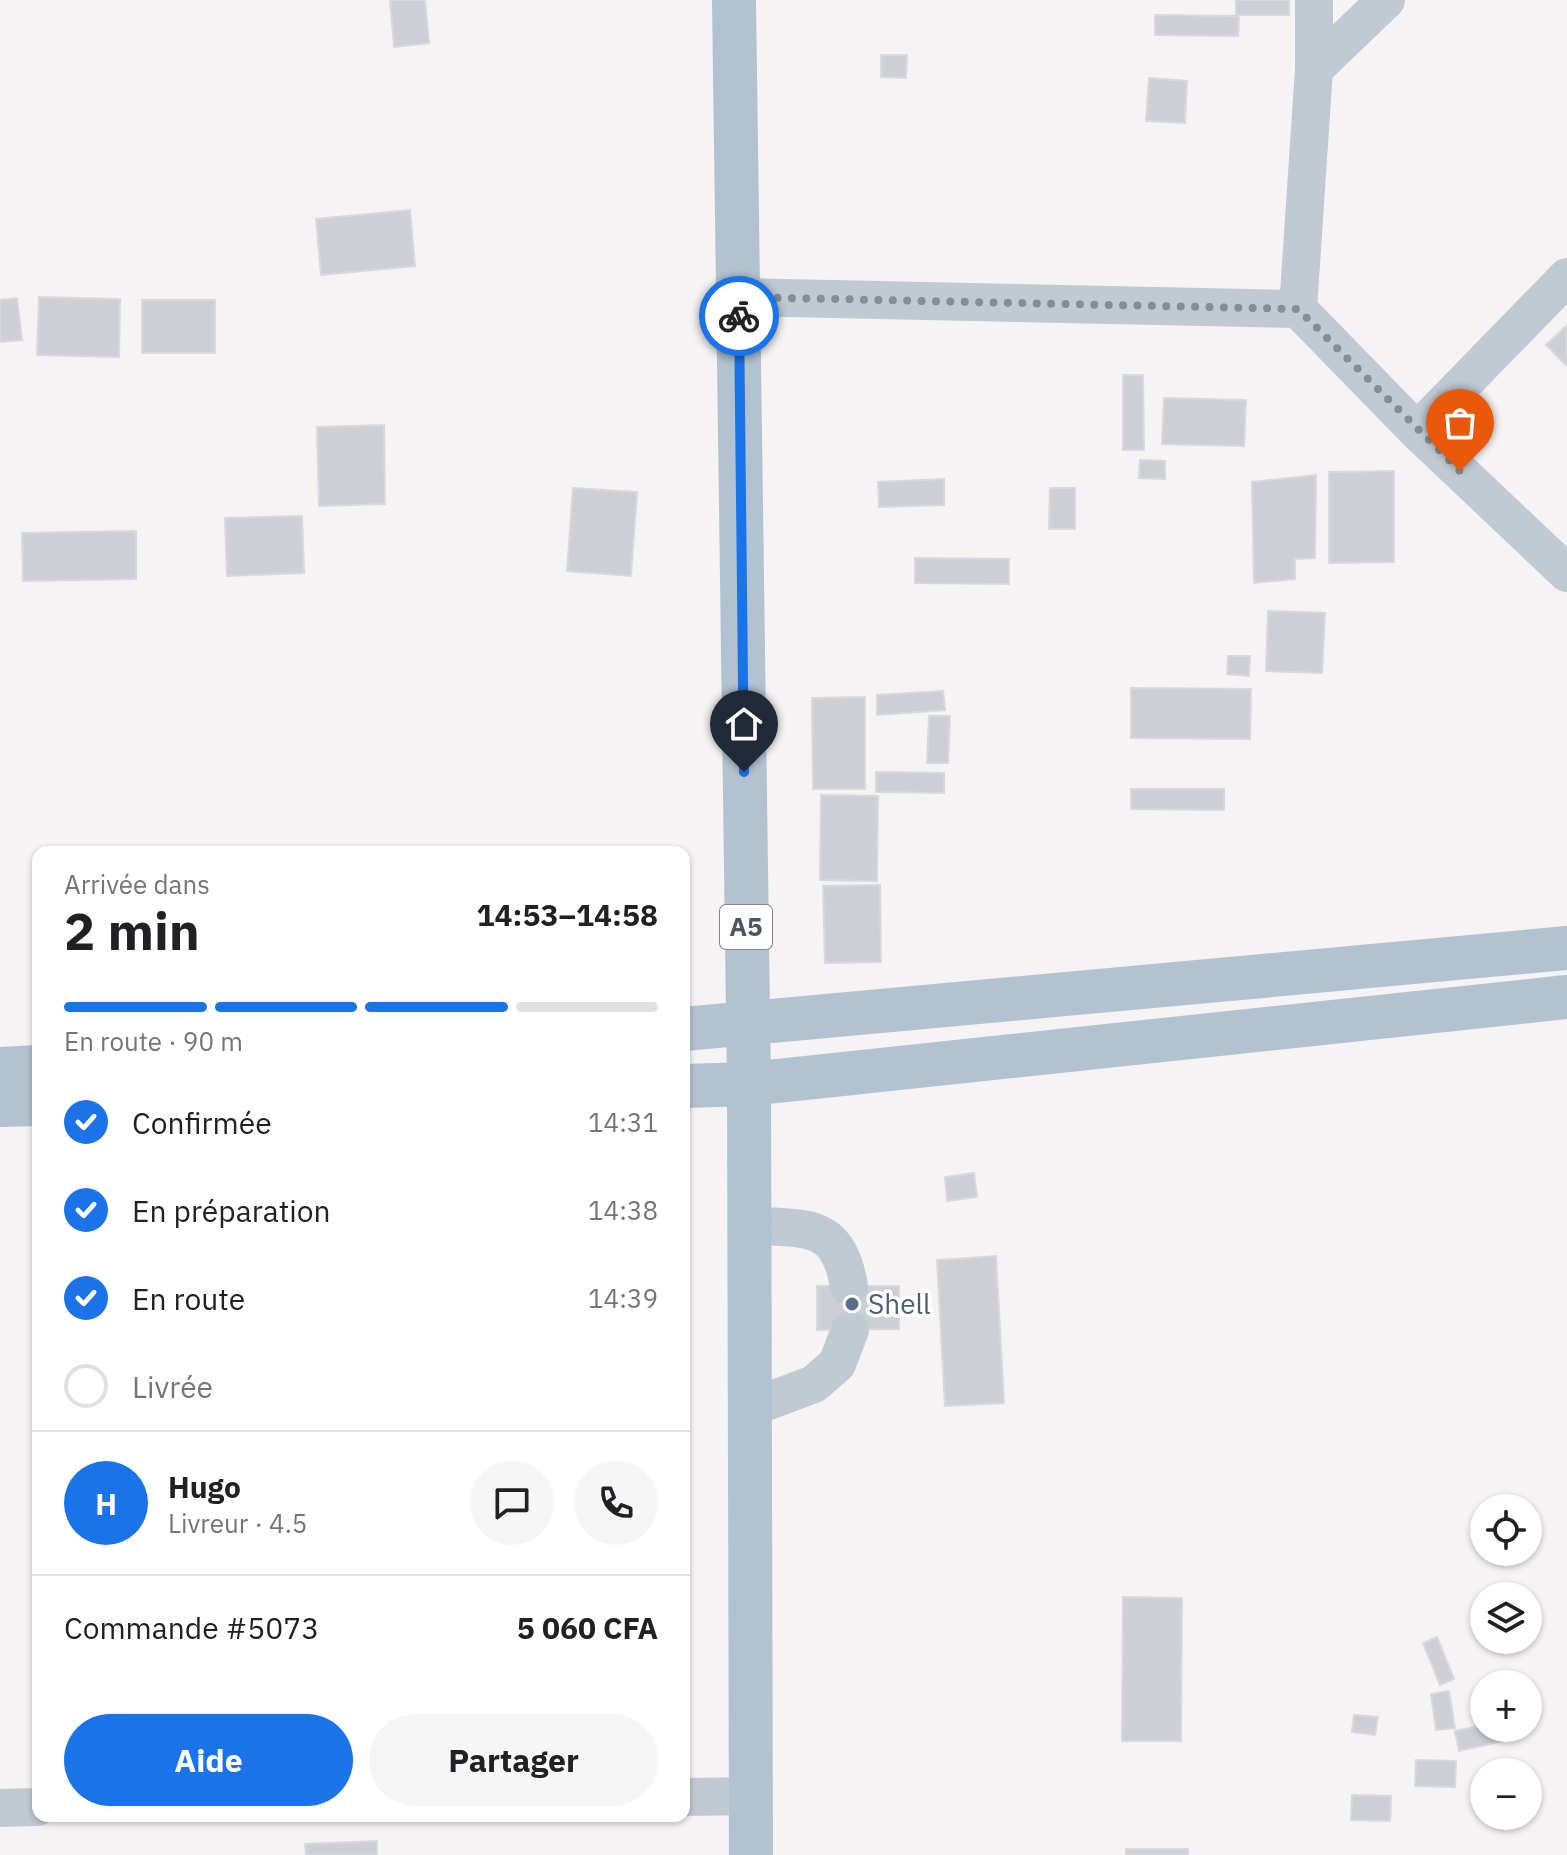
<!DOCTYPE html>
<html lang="fr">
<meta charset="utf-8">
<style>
body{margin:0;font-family:"IBM Plex Sans",sans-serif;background:#f6f6f6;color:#202124;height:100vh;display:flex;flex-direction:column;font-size:30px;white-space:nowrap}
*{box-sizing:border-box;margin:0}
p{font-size:26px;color:#757577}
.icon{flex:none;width:44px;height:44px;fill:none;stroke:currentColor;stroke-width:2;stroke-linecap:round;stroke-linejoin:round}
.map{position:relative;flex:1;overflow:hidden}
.side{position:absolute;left:32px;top:846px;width:658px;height:976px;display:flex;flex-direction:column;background:#fff;border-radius:16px;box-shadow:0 2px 6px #0004}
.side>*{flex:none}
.fabs{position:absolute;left:1470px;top:1494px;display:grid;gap:16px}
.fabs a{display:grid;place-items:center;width:72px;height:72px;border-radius:50%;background:#fff;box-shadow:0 2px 6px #0004;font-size:40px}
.pin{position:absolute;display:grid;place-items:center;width:68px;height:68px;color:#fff;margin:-82px -34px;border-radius:50% 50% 50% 0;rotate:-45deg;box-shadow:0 0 8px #0007}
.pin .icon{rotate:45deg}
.courier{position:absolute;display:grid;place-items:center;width:80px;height:80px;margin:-40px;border:6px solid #1a73e8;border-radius:50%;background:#fff;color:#222;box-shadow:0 2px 10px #0007}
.head em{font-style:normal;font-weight:800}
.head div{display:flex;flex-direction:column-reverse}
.head{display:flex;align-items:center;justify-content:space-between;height:136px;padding:0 32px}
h1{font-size:52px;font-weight:800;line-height:60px}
.bar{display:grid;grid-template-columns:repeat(4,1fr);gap:12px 8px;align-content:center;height:96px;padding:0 32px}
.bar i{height:10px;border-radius:6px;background:#e0e0e0}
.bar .selected{background:#1a73e8}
.bar p{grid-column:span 4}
.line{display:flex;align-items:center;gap:20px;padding:0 32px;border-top:2px solid #e0e0e0}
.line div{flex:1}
.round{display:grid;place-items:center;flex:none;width:84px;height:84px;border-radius:42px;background:#f6f6f6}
ol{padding:0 32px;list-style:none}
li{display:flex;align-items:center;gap:24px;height:88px}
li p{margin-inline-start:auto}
li .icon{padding:8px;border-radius:50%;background:#1a73e8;color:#fff;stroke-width:4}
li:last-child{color:#757577}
li i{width:44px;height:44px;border:4px solid #e0e0e0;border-radius:50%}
.primary-button{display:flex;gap:16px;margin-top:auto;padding:16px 32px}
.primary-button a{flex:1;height:92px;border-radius:48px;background:#1a73e8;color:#fff;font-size:32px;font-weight:800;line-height:92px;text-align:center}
.primary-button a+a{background:#f6f6f6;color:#202124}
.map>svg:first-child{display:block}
.building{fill:#cdcfd5;stroke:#d7d9de;stroke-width:2}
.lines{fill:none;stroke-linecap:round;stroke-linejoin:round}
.minor{stroke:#c1cad2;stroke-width:38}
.major{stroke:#b3c2d1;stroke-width:44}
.done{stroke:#868d94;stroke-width:8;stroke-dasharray:0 14.4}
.route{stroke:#1a73e8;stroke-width:10}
.service-dot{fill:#5c6f8a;stroke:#fff;stroke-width:3}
.labels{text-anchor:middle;stroke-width:7;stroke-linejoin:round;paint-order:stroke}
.shield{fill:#fff;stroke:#808990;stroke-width:2}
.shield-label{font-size:26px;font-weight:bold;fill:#4a5661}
.service-label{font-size:28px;fill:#4e5e75;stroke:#fff;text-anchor:start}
</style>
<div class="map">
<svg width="1567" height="1855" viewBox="0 0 1567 1855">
<rect width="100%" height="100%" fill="#f5f3f3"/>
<!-- building -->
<path class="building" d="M390,0h35l4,43 -35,4z
M1236,0h53v15h-53z
M1155,15l84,1 -1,20 -83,-1z
M881,55h26l-1,23 -25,-1z
M1149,78l38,3 -2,42 -39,-2z
M410,210l5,56 -94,9 -5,-56z
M39,297l81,2 -1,58 -82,-2z
M17,298l5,42 -22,2v-42z
M142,300h73v53h-73z
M1567,325v41l-21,-21z
M1123,375h20l1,75h-21z
M1164,398l82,2 -2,46 -82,-2z
M384,425l1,79 -66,2 -2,-79z
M1140,460l25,1v18l-26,-1z
M1394,471v91l-65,1v-91z
M1316,475l-1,83 -20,1v20l-41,4 -2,-101z
M944,479v26l-65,2 -1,-25z
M573,488l64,4 -6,84 -64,-5z
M1050,488h25v41h-26z
M302,516l2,57 -77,3 -2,-58z
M136,531v48l-113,2 -1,-48z
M915,558l94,1v25l-94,-1z
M1268,611l57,2 -3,60 -56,-2z
M1228,656h22l-1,20 -22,-2z
M1131,688l120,1 -1,50 -119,-1z
M943,691l2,19 -68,5v-20z
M865,697v92h-52l-1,-91z
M929,716h21l-2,47h-21z
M876,772l68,1v20l-68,-1z
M1131,789h93v21l-93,-1z
M821,795l57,1 -1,85 -57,-1z
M880,885l1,77 -56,1 -2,-77z
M974,1173l3,24 -30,4 -2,-24z
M996,1256l8,147 -59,3 -8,-146z
M817,1286h82v43l-82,1z
M1123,1597l59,1 -1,143h-59z
M1437,1637l17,42 -14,6 -17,-42z
M1449,1691l6,37 -19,2 -5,-36z
M1354,1715l24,2 -3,18 -23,-3z
M1484,1725v3h20l3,12 -48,11 -4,-20z
M1416,1760l40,1 -1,26 -40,-1z
M1352,1795l39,1 -1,25 -39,-1z
M377,1841v14h-71l-1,-11z
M1126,1849h62v6h-62z"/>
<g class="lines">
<!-- minor -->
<path class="minor" d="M1314,69l72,-69
M739,297l559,12 119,122 150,142
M1298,309l16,-240v-69
M1417,431l150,-154
M749,1225c56,5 89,-5 100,61
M750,1408l64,-24 23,-20 13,-34
M684,1797l69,-1
M0,1808l38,-1"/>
<!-- major -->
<path class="major" d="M734,0l15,1084 2,771
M684,1029l883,-81
M0,1069l38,-2
M684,1086l65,-2 818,-87
M0,1105l38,-1"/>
</g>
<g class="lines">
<!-- done -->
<path class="done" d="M739,316v-19l559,12 162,162"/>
<!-- route -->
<path class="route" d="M739,316l5,456"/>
</g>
<!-- markers -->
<circle class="service-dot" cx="852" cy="1304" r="8"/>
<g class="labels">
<!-- shield labels -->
<rect class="shield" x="720" y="905" width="52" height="44" rx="6"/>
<g class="shield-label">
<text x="746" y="936">A5</text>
</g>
<!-- service labels -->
<g class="service-label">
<text x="868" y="1314">Shell</text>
</g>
</g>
</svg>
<div class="fabs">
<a><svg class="icon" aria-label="locate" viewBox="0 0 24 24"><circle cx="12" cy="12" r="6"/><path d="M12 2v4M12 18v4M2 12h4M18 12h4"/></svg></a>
<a><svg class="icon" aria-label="layers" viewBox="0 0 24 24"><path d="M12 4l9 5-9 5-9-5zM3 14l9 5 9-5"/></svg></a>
<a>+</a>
<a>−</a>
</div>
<div class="pin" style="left:1460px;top:471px;background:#ea580c"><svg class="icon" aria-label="bag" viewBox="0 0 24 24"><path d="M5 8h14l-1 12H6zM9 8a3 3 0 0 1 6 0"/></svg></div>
<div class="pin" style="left:744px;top:772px;background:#1f2937"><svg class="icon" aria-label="home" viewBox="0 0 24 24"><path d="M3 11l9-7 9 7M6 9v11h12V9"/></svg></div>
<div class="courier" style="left:739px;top:316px"><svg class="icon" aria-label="bike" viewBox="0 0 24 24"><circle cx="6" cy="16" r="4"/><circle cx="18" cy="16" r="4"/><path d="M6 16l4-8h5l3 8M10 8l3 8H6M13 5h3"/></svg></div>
<section class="side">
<div class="head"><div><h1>2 min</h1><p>Arrivée dans</p></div><em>14:53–14:58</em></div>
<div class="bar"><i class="selected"></i><i class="selected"></i><i class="selected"></i><i></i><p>En route · 90 m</p></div>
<ol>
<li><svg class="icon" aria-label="check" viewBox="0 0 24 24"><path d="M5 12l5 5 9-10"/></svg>Confirmée<p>14:31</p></li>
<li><svg class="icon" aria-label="check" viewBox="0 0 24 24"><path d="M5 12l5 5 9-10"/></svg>En préparation<p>14:38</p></li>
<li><svg class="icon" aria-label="check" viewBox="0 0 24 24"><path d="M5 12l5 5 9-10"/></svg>En route<p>14:39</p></li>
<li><i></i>Livrée</li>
</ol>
<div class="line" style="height:144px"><b class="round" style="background:#1a73e8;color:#fff">H</b><div><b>Hugo</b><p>Livreur · 4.5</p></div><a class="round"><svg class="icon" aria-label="chat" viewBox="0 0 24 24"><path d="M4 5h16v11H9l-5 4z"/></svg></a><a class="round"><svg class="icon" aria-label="phone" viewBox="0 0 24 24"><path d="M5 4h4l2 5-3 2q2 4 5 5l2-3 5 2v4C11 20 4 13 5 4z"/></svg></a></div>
<div class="line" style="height:104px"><div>Commande #5073</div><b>5 060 CFA</b></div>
<div class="primary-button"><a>Aide</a><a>Partager</a></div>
</section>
</div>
